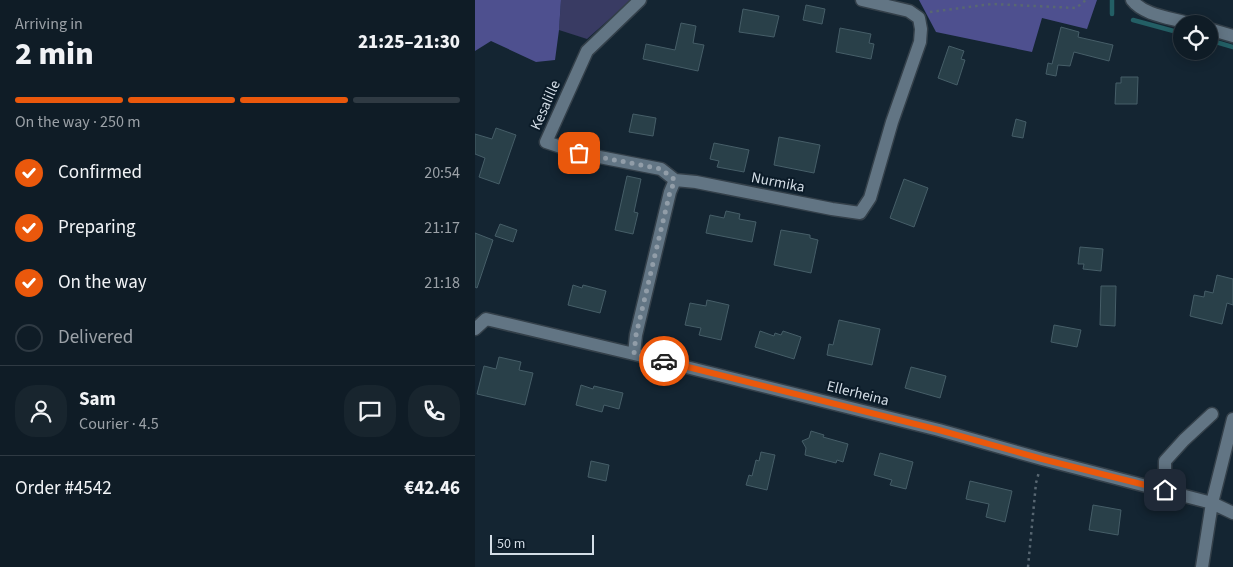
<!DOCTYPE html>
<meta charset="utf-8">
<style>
body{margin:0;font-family:"Source Sans 3",sans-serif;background:#18252e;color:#f1f3f6;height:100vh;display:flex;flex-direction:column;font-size:19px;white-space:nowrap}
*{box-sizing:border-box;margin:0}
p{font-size:16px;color:#9ba1a7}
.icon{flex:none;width:28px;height:28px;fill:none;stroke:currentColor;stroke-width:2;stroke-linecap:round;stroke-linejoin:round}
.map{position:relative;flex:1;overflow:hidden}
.panel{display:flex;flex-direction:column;background:#0f1c26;width:475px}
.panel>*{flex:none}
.controls{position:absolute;left:698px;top:15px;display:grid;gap:10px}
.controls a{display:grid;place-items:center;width:45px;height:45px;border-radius:50%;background:#0f1c26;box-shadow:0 2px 12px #0003,0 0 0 1px #2f3a43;font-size:25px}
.scale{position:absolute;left:15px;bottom:12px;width:104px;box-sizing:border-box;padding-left:5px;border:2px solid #d4dee7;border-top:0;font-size:14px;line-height:18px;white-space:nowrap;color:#d4dee7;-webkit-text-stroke:4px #0b1b28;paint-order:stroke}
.pin{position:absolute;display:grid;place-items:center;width:42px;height:42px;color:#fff;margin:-21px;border-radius:10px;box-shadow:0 2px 8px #0006}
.courier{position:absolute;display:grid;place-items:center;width:50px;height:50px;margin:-25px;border:4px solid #ea580c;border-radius:50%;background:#fff;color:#222;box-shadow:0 1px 6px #0007}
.headline em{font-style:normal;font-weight:800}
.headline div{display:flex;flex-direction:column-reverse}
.headline{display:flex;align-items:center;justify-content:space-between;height:85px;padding:0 15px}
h1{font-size:32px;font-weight:800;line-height:38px}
.bar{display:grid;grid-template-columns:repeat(4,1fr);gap:8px 5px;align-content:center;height:60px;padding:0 15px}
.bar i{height:6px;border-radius:4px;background:#2f3a43}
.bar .current{background:#ea580c}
.bar p{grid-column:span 4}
.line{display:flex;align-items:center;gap:12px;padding:0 15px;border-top:1px solid #2f3a43}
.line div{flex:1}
.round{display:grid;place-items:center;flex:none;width:52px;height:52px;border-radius:20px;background:#18252e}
ol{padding:0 15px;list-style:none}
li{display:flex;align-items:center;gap:15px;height:55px}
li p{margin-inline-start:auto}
li .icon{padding:5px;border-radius:50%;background:#ea580c;color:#fff;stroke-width:4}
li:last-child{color:#9ba1a7}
li i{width:28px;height:28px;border:2px solid #2f3a43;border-radius:50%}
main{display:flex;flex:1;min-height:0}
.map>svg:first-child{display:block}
.green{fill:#393b63}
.forest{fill:#4e508f}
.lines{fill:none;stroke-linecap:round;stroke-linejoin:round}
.stream{stroke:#235f65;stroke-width:4.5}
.building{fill:#294049;stroke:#465e68}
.minor-casing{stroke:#34404a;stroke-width:15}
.path{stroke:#586772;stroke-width:2.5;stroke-dasharray:2.5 4;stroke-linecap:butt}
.minor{stroke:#627584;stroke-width:12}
.done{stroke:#919da8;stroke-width:5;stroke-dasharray:0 9}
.route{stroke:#ea580c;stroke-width:6}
.labels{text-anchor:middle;stroke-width:4;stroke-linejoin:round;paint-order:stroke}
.street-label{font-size:15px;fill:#d4dee7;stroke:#0b1b28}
</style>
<main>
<section class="panel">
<div class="headline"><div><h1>2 min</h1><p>Arriving in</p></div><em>21:25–21:30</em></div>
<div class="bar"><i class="current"></i><i class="current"></i><i class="current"></i><i></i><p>On the way · 250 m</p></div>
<ol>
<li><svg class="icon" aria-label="check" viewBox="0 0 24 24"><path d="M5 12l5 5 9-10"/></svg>Confirmed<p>20:54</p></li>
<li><svg class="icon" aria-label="check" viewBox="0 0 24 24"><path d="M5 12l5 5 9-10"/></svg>Preparing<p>21:17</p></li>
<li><svg class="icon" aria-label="check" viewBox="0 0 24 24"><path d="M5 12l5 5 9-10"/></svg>On the way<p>21:18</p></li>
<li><i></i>Delivered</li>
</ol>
<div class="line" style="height:90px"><a class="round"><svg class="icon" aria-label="person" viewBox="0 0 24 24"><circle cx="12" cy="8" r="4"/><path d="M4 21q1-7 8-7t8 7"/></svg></a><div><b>Sam</b><p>Courier · 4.5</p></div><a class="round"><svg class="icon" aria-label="chat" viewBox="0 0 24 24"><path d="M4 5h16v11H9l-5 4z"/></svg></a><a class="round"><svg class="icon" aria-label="phone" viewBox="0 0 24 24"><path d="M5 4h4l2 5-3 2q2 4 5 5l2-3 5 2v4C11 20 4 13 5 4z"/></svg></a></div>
<div class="line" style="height:65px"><div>Order #4542</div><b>€42.46</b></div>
</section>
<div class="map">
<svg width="758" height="567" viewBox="0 0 758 567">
<rect width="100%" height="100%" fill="#142532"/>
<!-- green -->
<path class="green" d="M86,0h70l-44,39 -28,-9z"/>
<!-- forest -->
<path class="forest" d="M0,0h86l-2,30 -4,30 -19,2 -45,-21 -16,10z
M444,0h178l-10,29 -45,-11 -10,34 -96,-20z"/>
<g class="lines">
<!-- stream -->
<path class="stream" d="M637,14v-14
M658,20l48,13
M734,40l24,7"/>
</g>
<!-- building -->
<path class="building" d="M331,5l19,4 -3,15 -19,-4z
M268,9l36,7 -5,21 -35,-5z
M206,23l15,3 -3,17 11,2 -6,26 -55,-12 3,-15 29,6z
M586,27l18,5 -1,5 35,8 -4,16 -35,-9 -4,14 -12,-1 -2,11 -10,-2 2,-11 4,1z
M365,28l31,6 -2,9 5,1 -3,15 -35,-7z
M474,46l15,5 -3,8 4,1 -8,25 -19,-7z
M646,77h17l-1,27h-22l1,-21h5z
M158,114l23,4 -3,18 -24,-4z
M541,119l10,3 -3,16 -11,-2z
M21,128l20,7 -17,49 -20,-7 6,-19 -10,-4v-20l17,5z
M304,137l41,8 -6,28 -40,-8z
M239,143l35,7 -5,22 -27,-5 2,-6 -9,-2z
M152,176l14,3 -7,33 4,1 -5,21 -18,-4z
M429,179l24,9 -14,39 -24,-9z
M251,211l14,3 -1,5 17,3 -4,20 -46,-9 4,-18 14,3z
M25,224l17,6 -4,12 -18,-6z
M306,230l29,5v3l8,2 -7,33 -37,-8z
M0,233l18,7 -16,48 -2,-1z
M605,247l23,2 -2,22 -18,-2 1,-5h-6z
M742,275l16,4v26l-6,-2 -5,21 -32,-8 4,-21 10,2 1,-6 8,2z
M98,285l9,3 1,-3 23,6 -6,22 -32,-8z
M626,286h15l-1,40 -15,-1z
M232,300l22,5 -8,35 -22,-5 2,-7 -16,-3 5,-22 16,3z
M364,320l41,9 -8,36 -45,-10 2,-11 4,1z
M579,325l27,5 -4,17 -26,-5z
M285,331l14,5 1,-3 6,2 2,-4 18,6 -7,22 -39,-12z
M24,357l22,5 -2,8 14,3 -8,32 -48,-11 7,-28 12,3z
M436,367l35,9 -6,22 -35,-10z
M106,385l12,4 1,-3 29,7 -4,16 -15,-4 -2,7 -26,-7z
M336,431l13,4 -1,2 25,7 -5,18 -6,-2 -1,3 -31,-8 1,-7 -4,-7 7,-3z
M286,452l14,3 -8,35 -21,-5 3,-10 3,1 4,-16 3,1z
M405,453l33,9 -7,27 -16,-4 2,-5 -18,-5z
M116,461l18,4 -3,16 -18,-4z
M495,481l42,10 -7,31 -19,-5 3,-13 -23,-5z
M618,505l28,5 -3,25 -29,-5z"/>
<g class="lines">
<!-- minor casing -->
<g class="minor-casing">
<path id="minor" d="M165,0l-53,51 -41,91 33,11 82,16 14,11
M657,0c12,16 41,18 59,24
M734,29l24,7
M0,329l11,-10 148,35 305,76 103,29 170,44 21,10
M159,354l2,-19 34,-143 5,-12 21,2 136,27 28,4 10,-15 22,-76 28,-80 1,-13 -2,-11 -10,-7 -47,-11
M690,490v-29l19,-21 28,-26
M727,567l10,-64 21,-84"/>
</g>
<!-- path -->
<path class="path" d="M455,12l62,-8 84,4 10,-8
M553,567l8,-84 3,-11"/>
<!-- minor -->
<use href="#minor" class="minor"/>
</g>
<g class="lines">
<!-- done -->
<path class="done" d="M104,153l82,16 14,11 -5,12 -34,143 -2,19 30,7"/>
<!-- route -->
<path class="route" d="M189,361l275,69 103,29 123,31"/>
</g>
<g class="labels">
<!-- street labels -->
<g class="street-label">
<text transform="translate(70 105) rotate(-66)" y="5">Kesalille</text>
<text transform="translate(303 182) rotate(11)" y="5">Nurmika</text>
<text transform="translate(383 393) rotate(14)" y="5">Ellerheina</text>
</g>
</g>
</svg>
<div class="controls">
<a><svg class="icon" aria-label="locate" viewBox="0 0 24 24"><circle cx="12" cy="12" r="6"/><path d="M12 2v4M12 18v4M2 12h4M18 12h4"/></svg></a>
</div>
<div class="scale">50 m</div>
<div class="pin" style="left:104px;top:153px;background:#ea580c"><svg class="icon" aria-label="bag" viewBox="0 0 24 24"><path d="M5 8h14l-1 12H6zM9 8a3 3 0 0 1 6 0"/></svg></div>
<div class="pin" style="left:690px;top:490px;background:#1f2937"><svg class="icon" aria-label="home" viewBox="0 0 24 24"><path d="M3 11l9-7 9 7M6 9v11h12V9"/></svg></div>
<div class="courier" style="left:189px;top:361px"><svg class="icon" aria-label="car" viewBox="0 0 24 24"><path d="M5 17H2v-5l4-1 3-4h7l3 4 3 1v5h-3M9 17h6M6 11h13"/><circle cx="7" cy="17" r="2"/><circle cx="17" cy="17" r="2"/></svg></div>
</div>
</main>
